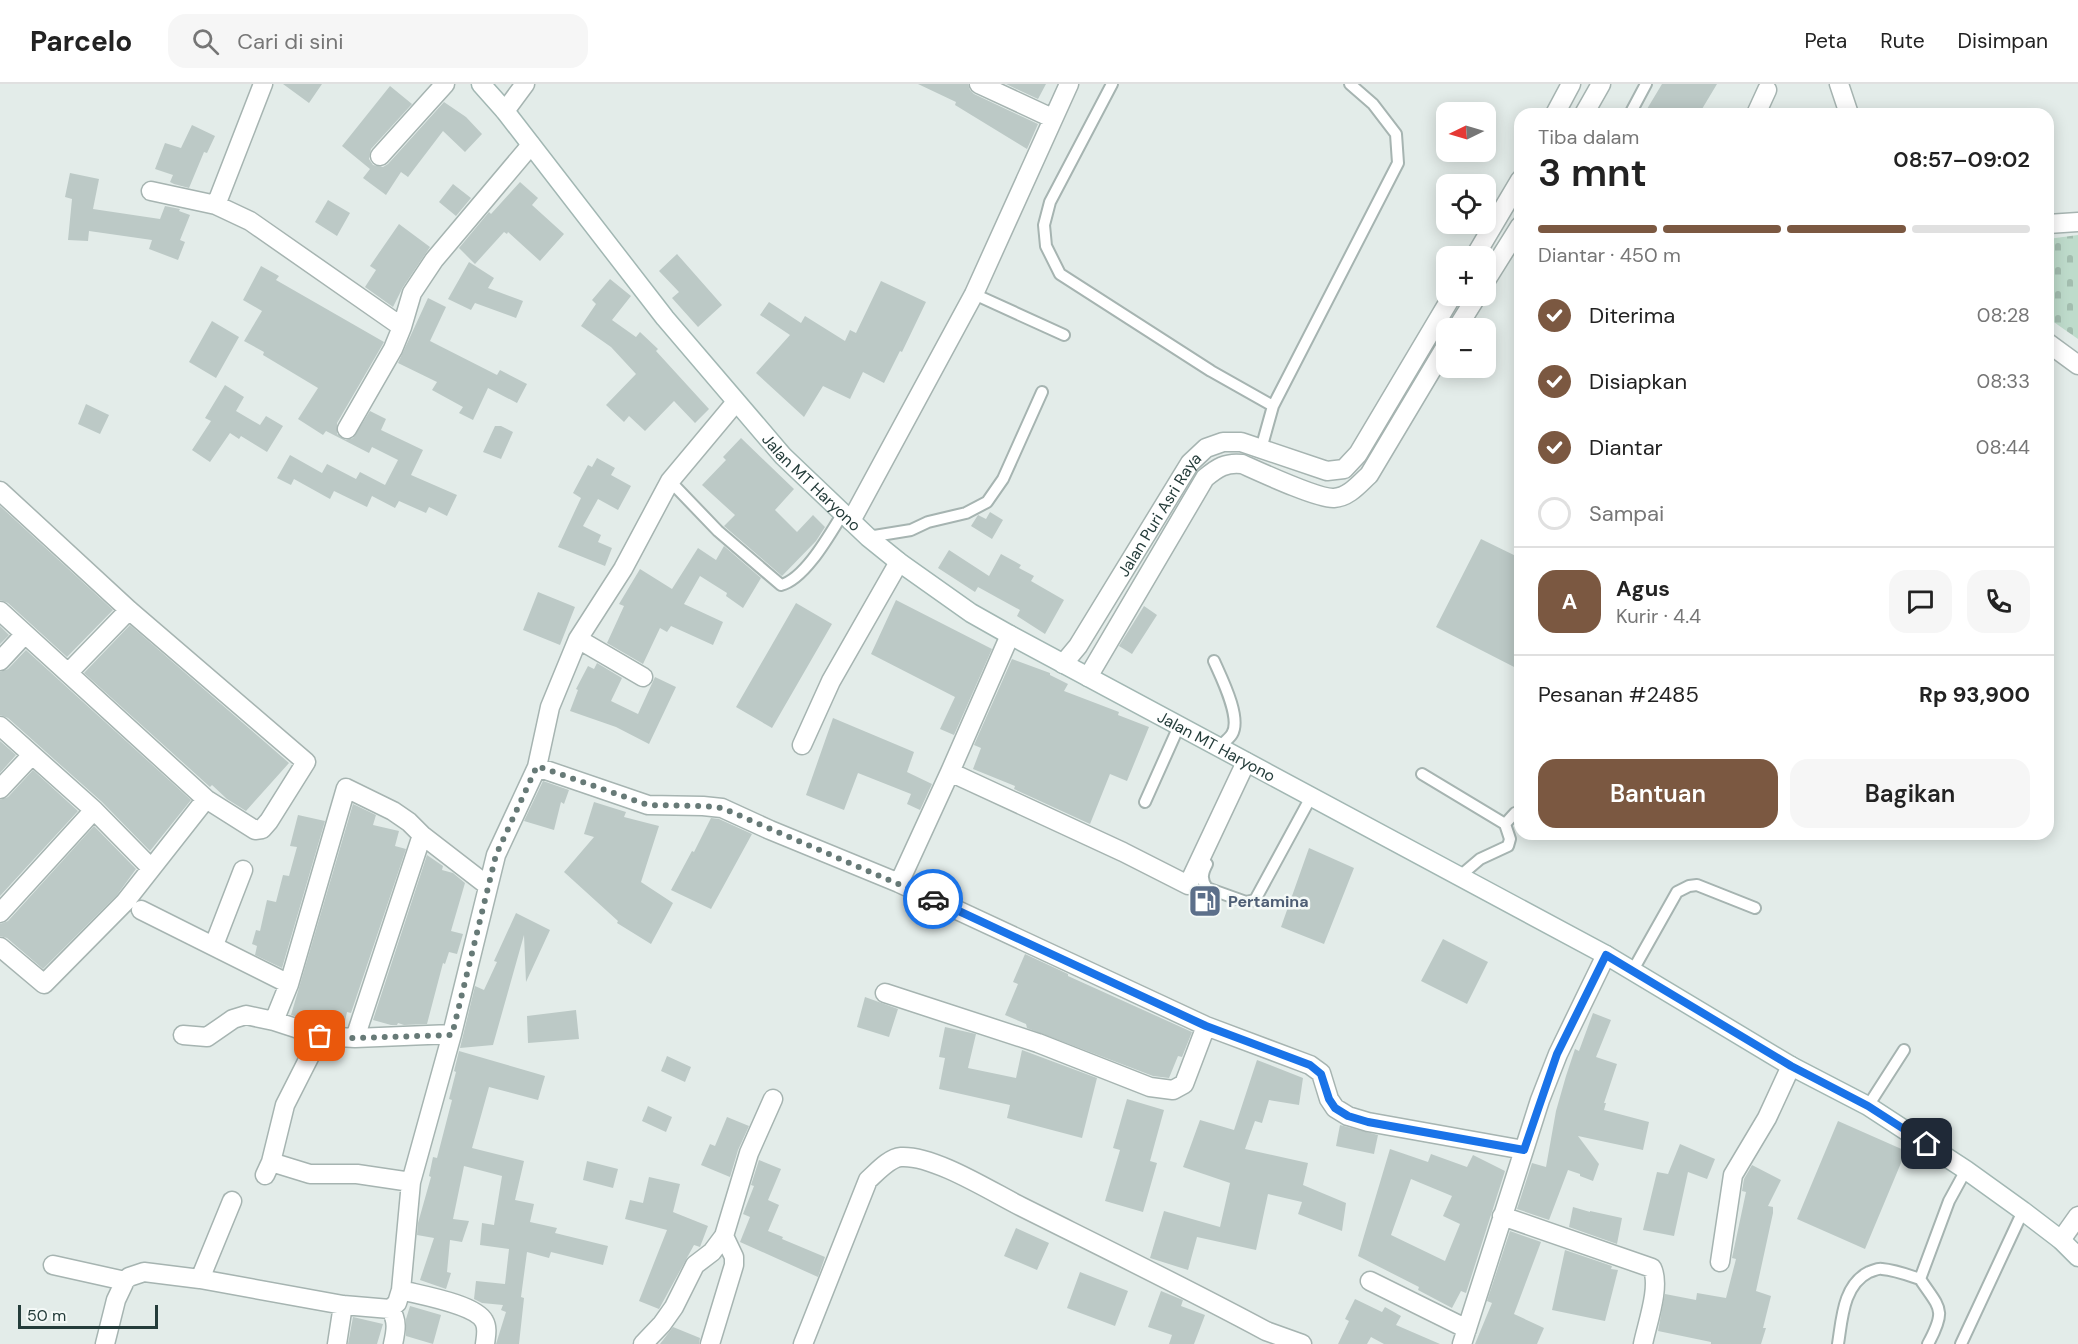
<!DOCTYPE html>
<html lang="id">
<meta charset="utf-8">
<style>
body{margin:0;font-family:"DM Sans",sans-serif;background:#f6f6f6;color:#222;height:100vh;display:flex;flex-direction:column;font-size:22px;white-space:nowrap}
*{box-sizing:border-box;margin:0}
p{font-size:20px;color:#767676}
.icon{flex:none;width:33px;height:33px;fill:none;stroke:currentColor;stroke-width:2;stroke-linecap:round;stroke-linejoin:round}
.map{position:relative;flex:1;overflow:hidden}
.side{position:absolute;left:1514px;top:24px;width:540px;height:732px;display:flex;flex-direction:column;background:#fff;border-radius:18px;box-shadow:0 3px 15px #0003}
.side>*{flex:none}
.needle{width:39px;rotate:265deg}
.fabs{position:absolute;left:1436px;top:18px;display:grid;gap:12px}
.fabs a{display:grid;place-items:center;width:60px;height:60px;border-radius:12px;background:#fff;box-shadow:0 3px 15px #0003;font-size:30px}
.scale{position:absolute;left:18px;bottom:15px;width:140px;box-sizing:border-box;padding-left:6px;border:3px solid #243c3a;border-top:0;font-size:16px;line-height:21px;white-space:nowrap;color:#243c3a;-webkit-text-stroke:4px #f4f9f7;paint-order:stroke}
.pin{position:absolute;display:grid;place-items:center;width:51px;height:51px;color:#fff;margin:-26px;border-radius:12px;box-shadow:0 3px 9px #0006}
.courier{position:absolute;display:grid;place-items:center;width:60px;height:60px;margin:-30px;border:4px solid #1a73e8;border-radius:50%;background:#fff;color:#222;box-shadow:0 2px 8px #0007}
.summary em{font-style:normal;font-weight:600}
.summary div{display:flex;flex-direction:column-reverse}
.summary{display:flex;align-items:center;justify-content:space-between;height:102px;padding:0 24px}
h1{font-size:39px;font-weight:600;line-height:45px}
.bar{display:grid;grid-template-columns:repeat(4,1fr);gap:9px 6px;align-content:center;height:72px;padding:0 24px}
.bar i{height:8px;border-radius:4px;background:#e0e0e0}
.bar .current{background:#7b5841}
.bar p{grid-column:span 4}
.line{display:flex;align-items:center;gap:15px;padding:0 24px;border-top:2px solid #e0e0e0}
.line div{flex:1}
.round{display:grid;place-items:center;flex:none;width:63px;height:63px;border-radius:18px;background:#f6f6f6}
ol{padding:0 24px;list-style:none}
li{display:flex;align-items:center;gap:18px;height:66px}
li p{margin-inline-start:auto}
li .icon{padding:6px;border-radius:50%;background:#7b5841;color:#fff;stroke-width:4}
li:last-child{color:#767676}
li i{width:33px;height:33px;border:3px solid #e0e0e0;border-radius:50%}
.cta{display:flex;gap:12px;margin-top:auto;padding:12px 24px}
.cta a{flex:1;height:69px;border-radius:18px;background:#7b5841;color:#fff;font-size:24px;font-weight:600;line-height:69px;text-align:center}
.cta a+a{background:#f6f6f6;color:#222}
header{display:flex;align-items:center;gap:36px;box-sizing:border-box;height:84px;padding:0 30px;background:#fff;border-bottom:2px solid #e0e0e0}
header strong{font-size:28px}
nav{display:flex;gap:33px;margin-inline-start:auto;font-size:21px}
.search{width:420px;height:54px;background:#f6f6f6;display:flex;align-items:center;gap:15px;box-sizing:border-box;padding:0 21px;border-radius:18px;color:#767676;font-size:22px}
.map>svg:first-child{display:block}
.cemetery{fill:url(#cemetery-stones)}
.building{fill:#bcc9c6;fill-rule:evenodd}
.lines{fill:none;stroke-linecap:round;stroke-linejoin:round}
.service-casing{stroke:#a6b4b1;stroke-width:14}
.minor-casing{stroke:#a6b4b1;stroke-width:21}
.tertiary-casing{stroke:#a6b4b1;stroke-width:21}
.secondary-casing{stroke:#a2b7b3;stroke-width:21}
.service{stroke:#fff;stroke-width:10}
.minor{stroke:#fff;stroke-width:18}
.tertiary{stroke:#fff;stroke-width:18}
.secondary{stroke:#fff;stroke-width:18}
.done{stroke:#677a77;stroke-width:6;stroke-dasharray:0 10.8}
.route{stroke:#1a73e8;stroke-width:8}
.labels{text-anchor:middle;stroke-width:5;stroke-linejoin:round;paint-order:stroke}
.street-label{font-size:16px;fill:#243c3a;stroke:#f4f9f7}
.service-label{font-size:16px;font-weight:bold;fill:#4e5e75;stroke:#f4f9f7;text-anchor:start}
</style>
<header>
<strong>Parcelo</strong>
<div class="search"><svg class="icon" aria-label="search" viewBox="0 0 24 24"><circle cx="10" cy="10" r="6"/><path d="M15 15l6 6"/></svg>Cari di sini</div>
<nav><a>Peta</a><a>Rute</a><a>Disimpan</a></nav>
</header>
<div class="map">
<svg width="2078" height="1260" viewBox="0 0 2078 1260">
<defs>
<pattern id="cemetery-stones" width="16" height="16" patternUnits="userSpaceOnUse" patternTransform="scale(1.5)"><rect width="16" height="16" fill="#bedbcb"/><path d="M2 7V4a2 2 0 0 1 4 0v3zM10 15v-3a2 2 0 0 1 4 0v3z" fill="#a3bdaf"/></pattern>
</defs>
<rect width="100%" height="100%" fill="#e3ece9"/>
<!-- cemetery -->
<path class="cemetery" d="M2078,151v104l-30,-21v-79z"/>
<!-- building -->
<path class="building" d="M283,0h39l-13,19z
M918,0h50l2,6 4,4 64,30 -11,25 -72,-44 1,-3z
M1006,0h40l-8,15z
M1662,0h55l-18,30h-55z
M390,2l22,18 -41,45 -2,10 4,6 10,2 5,-3 56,-62 22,15 16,17 -17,18 -22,-21 -35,46 -7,-5 -15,23 -23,-17 7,-9 -28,-23z
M192,41l23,11 -8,17 -3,-1 -15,36 -15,-4 -4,-2 3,-7 -18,-6 10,-26 16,5z
M70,89l29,6 -6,30 67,10 5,-13 15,3 -1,2 11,4 -10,25 5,2 -7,18 -29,-11 3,-9 -63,-9 -1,10 -20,-1 4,-41 -7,-2z
M520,98l18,16 -6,7 32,29 -24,27 -32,-29 -1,2 -3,-2 -29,32 -16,-16 30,-36 2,2z
M453,100l18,14 -15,18 -17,-14z
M328,116l22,13 -13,23 -22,-14z
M399,140l31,23 -27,40 -10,20 -28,-20 11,-17 -6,-4z
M677,170l45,51 -24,22 -26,-29 7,-6 -20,-21z
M469,178l25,16 -6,10 35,13 -7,17 -41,-15 -4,7 -23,-11z
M261,182l18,10 -3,4 108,62 -47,81v11l9,6 7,-2 17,-27 16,8 -5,11 42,20 -12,25 46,20 -10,21 -18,-9 -3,6 -27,-12 -4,7 -23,-12 -5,11 -33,-16 -4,8 -36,-20 -3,6 -14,-7 13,-23 32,18 5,-9 29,15 4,-7 25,13 13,-25 -26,-13 -3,6 -43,-22 -3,4 -25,-16 20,-31 -55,-33 1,-3 -20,-11 18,-30 -19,-11z
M610,195l21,17 -19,24 24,17 4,-5 18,17 -2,2 53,58 -14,14 -21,-22 -29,30 -16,-15 -5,6 -18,-17 30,-31 -25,-27 -30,-21 15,-22 -4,-4z
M881,197l45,21 -24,50 -2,-1 -16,32 -21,-11 -13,27 -27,-13 -19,31 -48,-44 34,-38 -30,-20 9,-13 32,21 4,-7 40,25 5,-11 6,3z
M428,214l18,9 -16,34 67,34 3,-5 27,14 -10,19 -29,-15 -15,32 -14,-7 4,-6 -31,-17 5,-8 -39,-19z
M212,237l27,16 -23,41 -27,-16z
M225,301l19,12 -8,14 24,14 6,-9 17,10 -16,26 -26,-16 -2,3 -9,-6 -20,29 -18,-12 19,-29 -6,-3z
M86,320l23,11 -9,19 -22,-10z
M495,342h6l12,6 -12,27 -18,-7z
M741,354l53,51 -19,21 22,22 16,-17 12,12 -9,14 -34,35 -58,-50 11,-11 -33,-30 24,-25 -3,-3z
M597,374l18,10 -4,7 20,11 -13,24 -20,-11 -15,27 18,9 -3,7 14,6 -7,18 -47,-19 23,-49 -8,-5 15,-28 4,2z
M0,422l113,104 -46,47 -59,-54 -8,-3z
M990,428l13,8 -11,19 -21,-13 7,-11 8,4z
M1481,455l39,19v112l-84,-43z
M724,462l37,32 -18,30 -17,-12 1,-3 -27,-17 -16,28 39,18 -10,23 -42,-19 -4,6 -7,-4 -17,36 -36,-21 17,-37 -5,-2 21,-35 32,20 26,-41 18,12z
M949,466l40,26 12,-22 20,11 -2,3 15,8 -3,5 33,19 -19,34 -28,-18 3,-6 -42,-23 -3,5 -37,-24z
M538,508l37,15 -15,38 -37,-15z
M896,516l96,49 -38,86 -14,-6 15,-32 -84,-43z
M796,519l36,21 -60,104 -36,-21z
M1144,522l13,9 -25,39 -13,-8z
M130,541l159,138 -43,48 -19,-12 -15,-14 -2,2 -126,-114z
M0,542l9,9 -9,9z
M26,566l165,150 -41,51 -48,-49 -94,-84 -8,-3v-43l8,-3z
M1012,575l38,14v2l18,9 -4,7 55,21 -1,3 31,12 -22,54 -17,-7 -20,50 -76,-35 1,-3 -42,-17 8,-21 -7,-3z
M597,579l25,15 -11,23 27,13 17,-37 21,10 -27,57 -33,-17 -46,-16 8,-21 -2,-1 12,-23 6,3z
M833,634l81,34 -7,20 25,12 -12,26 -13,-6 4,-10 -53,-21 -14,37 -38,-15z
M0,657l16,14 -16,18z
M33,686l45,41 -78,85v-96l8,-3z
M543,697l26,9 -5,14 -3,-2 -7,28 -30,-9z
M594,718l32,10 -2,5 35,9 -18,56 32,21 -22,41 -34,-21 1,-2 -54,-49 30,-35 -10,-3z
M353,720l23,11 -3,10 26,6 -4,15 11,3 -55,164 -4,-1 -3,14 -22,-1 -31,-10z
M298,731l27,6 -43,147 -27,-13 2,-9 -5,-2 4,-14 4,1 7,-31 9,2 7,-27 6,1 8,-29 -7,-1z
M711,734l8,1 33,15 -41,75 -40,-19 21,-39 2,1z
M94,742l42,43 -19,26 -74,74 -36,-31 -7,-2v-12l8,-3z
M1309,764l45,20 -30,76 -43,-17z
M427,771l16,11 -1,4 11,3 12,10 -14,48 12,3 -6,20 -8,-2 -4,12 -2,-1 -16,61 -23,1 -6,-2 -1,2h-6l-18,-5z
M516,829l34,17 -24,52 -2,-47 -31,110 -33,3 15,-62 9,4 13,-28 -3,-1z
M1443,855l45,23 -21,42 -46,-23z
M1025,870l43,20v2l124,56 -10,25 -4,-1 -9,22 -16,-2 -126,-48 -1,-4 -21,-9 13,-31 -5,-2z
M865,913l33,12 -9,28 -32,-10z
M576,926l3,29 -51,4 -1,-27z
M1593,929l18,7 -15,37 21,7 -13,39h2l-2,7 45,12 -6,28 -65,-14 21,28 -6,17 -13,-5v-2l-12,-4 -19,50 -32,-11 15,-46 14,4 10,-56 10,-35 9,-27 4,2z
M945,943l31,7 -8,34 48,10 6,-28 75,28 -15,60 -75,-20 3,-13 -71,-16 6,-31 -6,-1z
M459,967l86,25 -7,24 -49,-13 -17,61 52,13 -9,39 19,4 -4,18 27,6 -2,5 53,13 -5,19 -52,-13 -2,6 -22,-6 -6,45 3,1 -5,46h-23l10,-32 -5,-2 2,-5 -21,-2 -8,-4 2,-18 29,3 4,-35 -29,-4 2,-22 12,2 8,-49 -38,-10 -11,53 16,2 -7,21 -12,-2 -3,32 4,1 -5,16 -26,-9 14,-42 -17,-3 1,-12 13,-46 -2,-1 4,-19 4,1 15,-58 -3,-1 7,-27 -2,-1z
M667,972l24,11 -6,15 -24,-11z
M1257,976l46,18 -4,27 -30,-5 -7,23 -7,-2 -10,28 63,14 -5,22 43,18 -4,28 -44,-17 4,-12 -34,-8 -12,56 -59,-13 -9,33 -38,-12 14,-47 56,16 10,-44 -47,-16 17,-47 34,10z
M1127,1015l37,11 -14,51 7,2 -14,49 -38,-11 15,-51 -7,-2z
M648,1022l24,11 -6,15 -24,-11z
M727,1033l22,9 -11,24 -8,27 -29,-12 9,-21 5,2z
M1838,1037l68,30 -41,98 -68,-30z
M1340,1041l38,10 -4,19 -38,-8z
M1680,1060l35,15 -8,20 -19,-7 -14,64 -31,-6 14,-58 11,2z
M1390,1065l38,13 3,-8 36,13 6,-12 32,16 -39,122 -5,-2 -9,17 -34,-18 1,-3 -61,-31zM1411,1095l41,17 -9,20 17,8 -15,37 -54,-26z
M759,1076l22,9 -13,31 11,5 -11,26 15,6 -1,2 43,18 -7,20 -78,-35 10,-25 -7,-3 11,-28 -3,-1z
M587,1077l31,8 -5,19 -30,-8z
M1752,1081l29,15 -13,26 5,1v6l-17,78 15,5 -8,32h3l-5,16h-50v-2l-53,-11 7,-37 31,6 1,-7 29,5 10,-39 -4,-1 14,-66 -4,-1 2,-12z
M649,1093l31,7 -7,28 35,14 -8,21 -6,-2 -35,64 -20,-8 28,-71 -42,-11 5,-19 13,3z
M1573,1123l17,5v-1l32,7 -5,26 -48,-17z
M1016,1144l33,15 -12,27 -33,-14z
M1510,1147l31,11 -27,72 30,14 -7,16h-62l17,-41 -5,-2z
M1565,1166l47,16 -1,3 7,1 -13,51 -53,-11z
M1080,1188l48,19 -13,35 -48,-18z
M1161,1207l22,9 -2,6 24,9 -11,29h-25l3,-9 -24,-8z
M1355,1215l27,13 3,-5 16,9 -5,9 44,19h-56l-13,-7 -4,7h-29l11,-23 -4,-2z
M410,1222l31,9 -8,29 -27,-8v-17z
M353,1233l30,7 -6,20h-29z
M673,1243l27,11 -1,6h-39z"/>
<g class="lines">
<!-- service casing -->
<g class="service-casing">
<path id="service" d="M1112,0l-62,118 -6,23 2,21 14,28 151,97 62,35
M1630,30l16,-30
M974,210l90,41
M1261,365l12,-43 125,-243 -2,-29 -23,-30 -23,-20
M670,397l48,50 63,54c24,-6 49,-51 62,-72
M868,453l43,-7 17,-8 38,-9 21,-11 16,-23 39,-87
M1214,577c7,16 28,57 18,73 -3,5 -9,9 -13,13
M1422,690l83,50 5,15 -2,7 -28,13 -20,17
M1145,718l34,-76
M1505,740l10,-11 5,-1
M1207,780c-5,9 -6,16 0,24l39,14 9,-2 56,-103
M1633,886l44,-78 12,-6 8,-1 58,23
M1868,1022l36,-56
M1920,1195l29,-78 17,-31
M1838,1260c4,-25 5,-59 31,-72 4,-1 9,-4 13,-3 13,1 26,6 38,10 20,30 27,30 8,65
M1961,1260l62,-133"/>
</g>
<!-- minor casing -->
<g class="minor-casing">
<path id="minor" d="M979,0l73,34
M1839,0l10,30
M505,27l20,-27
M1756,30l11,-24
M380,72l65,-72
M151,107l65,14 34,16 152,106
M216,121l47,-121
M2048,140l30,-2
M2048,259l30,22
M347,345l46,-80 9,-22 10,-34 22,-33 97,-115
M0,407l129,119 177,152 -37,59 -7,8 -7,1 -49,-31 -206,-188
M851,437l123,-227 95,-210
M578,555l65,38
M0,577l25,-27
M68,589l61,-63
M0,642l94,84 57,58
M802,661l29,-64 68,-119
M537,683l111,38 55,1 19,2 48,22 129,53 307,143 104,39 11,8 8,26 6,9 13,8 20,6 156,28
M950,688l173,80 65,33 58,-123
M0,705l32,-34
M422,751l-67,203 97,-4
M899,799l51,-111 60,-137
M141,826l148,74 57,-196 47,23 16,11 13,13 66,51
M0,829l94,-103
M214,861l29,-75
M0,863l44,37 81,-82 81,-103
M885,909l153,50 112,44 23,3 11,-6 22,-58
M274,937l15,-37
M183,951l24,2 26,-18 13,-4 28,6 46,15
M271,1078l14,-57 35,-69 35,2
M265,1091l6,-13 39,12h47l54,8
M1502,1132l150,52c9,18 -5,56 -9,76
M2061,1156l17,-24
M1720,1178l13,-87 34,-57 24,-52
M53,1181l72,16
M200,1195l32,-78
M1370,1197l97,48
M401,1206c19,5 74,14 83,31 4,7 2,15 1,23
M390,1225c8,11 6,22 3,35
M105,1260l11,-44 9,-19 4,-4 15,-5 56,7 143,26 47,4 7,-6 4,-13 10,-108 41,-148 44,-179 41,-88 13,-60 28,-68 45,-70 47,-88 66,-79
M337,1260l6,-39
M643,1260l19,-20 12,-17 21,-42 17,-13 12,-16
M710,1260l24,-79v-8l-10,-21 25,-83 24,-54
M803,1260l65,-164c9,-8 21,-22 33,-23 33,-2 91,35 121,50 82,41 164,81 244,124l36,13
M1462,1260l78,-244 18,-46 48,-99"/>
</g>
<!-- tertiary casing -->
<g class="tertiary-casing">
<g id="tertiary">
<path d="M1555,30l16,-30"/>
<path d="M1584,30l17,-30"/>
<path d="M1475,172l45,-76"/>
<path d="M1485,198l35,-56"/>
<path d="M1457,244l20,-32"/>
<path id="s1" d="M1063,580l15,-18 112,-183 16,-15 17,-6h18l86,29 17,-2 14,-15 94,-158"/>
<path d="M1088,593l117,-199c12,-10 21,-16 37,-14 18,8 76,35 92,34 15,-1 25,-14 35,-23l77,-129"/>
</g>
</g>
<!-- secondary casing -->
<g class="secondary-casing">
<g id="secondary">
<path id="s2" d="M481,0l24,27 160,207 118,138 85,81 31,25 72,51 39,22 596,320 185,111 77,40 98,64 57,41 38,29 17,17"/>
</g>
</g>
<!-- service -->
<use href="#service" class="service"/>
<!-- minor -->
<use href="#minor" class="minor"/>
<!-- tertiary -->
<use href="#tertiary" class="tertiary"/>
<!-- secondary -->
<use href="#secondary" class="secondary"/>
</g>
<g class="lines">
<!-- done -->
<path class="done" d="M320,952l34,2 98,-3 44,-180 41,-89 111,39 55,1 19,2 211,91"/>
<!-- route -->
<path class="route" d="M933,815l273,127 104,39 11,9 8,25 6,9 13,8 20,6 156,28 33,-96 49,-99 185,111 77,40 59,38"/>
</g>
<!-- icons -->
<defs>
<g id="fuel-square" transform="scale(1.725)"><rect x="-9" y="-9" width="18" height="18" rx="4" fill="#5c6f8a" stroke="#f4f9f7"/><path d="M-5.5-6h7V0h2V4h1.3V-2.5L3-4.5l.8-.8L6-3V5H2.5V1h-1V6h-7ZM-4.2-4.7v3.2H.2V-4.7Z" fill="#fff"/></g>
</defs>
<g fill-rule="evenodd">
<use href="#fuel-square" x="1205" y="817"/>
</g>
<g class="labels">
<!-- street labels -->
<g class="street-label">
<text dy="6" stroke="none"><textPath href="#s2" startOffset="518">Jalan MT Haryono</textPath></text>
<text dy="6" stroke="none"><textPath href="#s1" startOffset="178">Jalan Puri Asri Raya</textPath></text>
<text dy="6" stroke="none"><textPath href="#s2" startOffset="1004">Jalan MT Haryono</textPath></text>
</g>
<!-- service labels -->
<g class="service-label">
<text x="1228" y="823">Pertamina</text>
</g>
</g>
</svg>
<div class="fabs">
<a><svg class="needle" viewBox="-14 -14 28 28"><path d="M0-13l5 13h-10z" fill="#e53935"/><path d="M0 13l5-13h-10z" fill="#767676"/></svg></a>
<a><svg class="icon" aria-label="locate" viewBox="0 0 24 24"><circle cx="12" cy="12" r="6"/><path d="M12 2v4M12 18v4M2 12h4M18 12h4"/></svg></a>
<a>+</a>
<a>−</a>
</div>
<div class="scale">50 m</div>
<div class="pin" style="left:320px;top:952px;background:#ea580c"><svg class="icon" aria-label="bag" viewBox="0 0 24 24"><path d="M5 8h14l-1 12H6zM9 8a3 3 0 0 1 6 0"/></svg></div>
<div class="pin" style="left:1927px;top:1060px;background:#1f2937"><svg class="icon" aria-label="home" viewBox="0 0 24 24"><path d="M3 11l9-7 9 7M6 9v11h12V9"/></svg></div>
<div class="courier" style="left:933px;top:815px"><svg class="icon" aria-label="car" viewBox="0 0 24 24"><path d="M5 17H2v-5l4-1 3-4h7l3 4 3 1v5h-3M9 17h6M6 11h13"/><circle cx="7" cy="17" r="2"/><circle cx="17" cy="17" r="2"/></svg></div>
<section class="side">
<div class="summary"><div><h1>3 mnt</h1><p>Tiba dalam</p></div><em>08:57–09:02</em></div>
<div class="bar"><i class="current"></i><i class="current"></i><i class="current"></i><i></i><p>Diantar · 450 m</p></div>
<ol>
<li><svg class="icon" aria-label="check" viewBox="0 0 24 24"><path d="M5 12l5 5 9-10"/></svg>Diterima<p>08:28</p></li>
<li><svg class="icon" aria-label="check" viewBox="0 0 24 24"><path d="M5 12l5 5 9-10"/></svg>Disiapkan<p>08:33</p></li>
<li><svg class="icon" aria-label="check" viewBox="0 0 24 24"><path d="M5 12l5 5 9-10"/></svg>Diantar<p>08:44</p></li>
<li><i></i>Sampai</li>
</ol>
<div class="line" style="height:108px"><b class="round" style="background:#7b5841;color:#fff">A</b><div><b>Agus</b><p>Kurir · 4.4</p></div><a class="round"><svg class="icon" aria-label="chat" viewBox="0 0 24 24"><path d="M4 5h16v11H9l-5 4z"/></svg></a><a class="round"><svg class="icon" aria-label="phone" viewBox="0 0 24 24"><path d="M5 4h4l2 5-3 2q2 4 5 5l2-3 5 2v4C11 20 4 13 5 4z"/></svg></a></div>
<div class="line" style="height:78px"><div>Pesanan #2485</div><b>Rp 93,900</b></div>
<div class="cta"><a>Bantuan</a><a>Bagikan</a></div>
</section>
</div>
